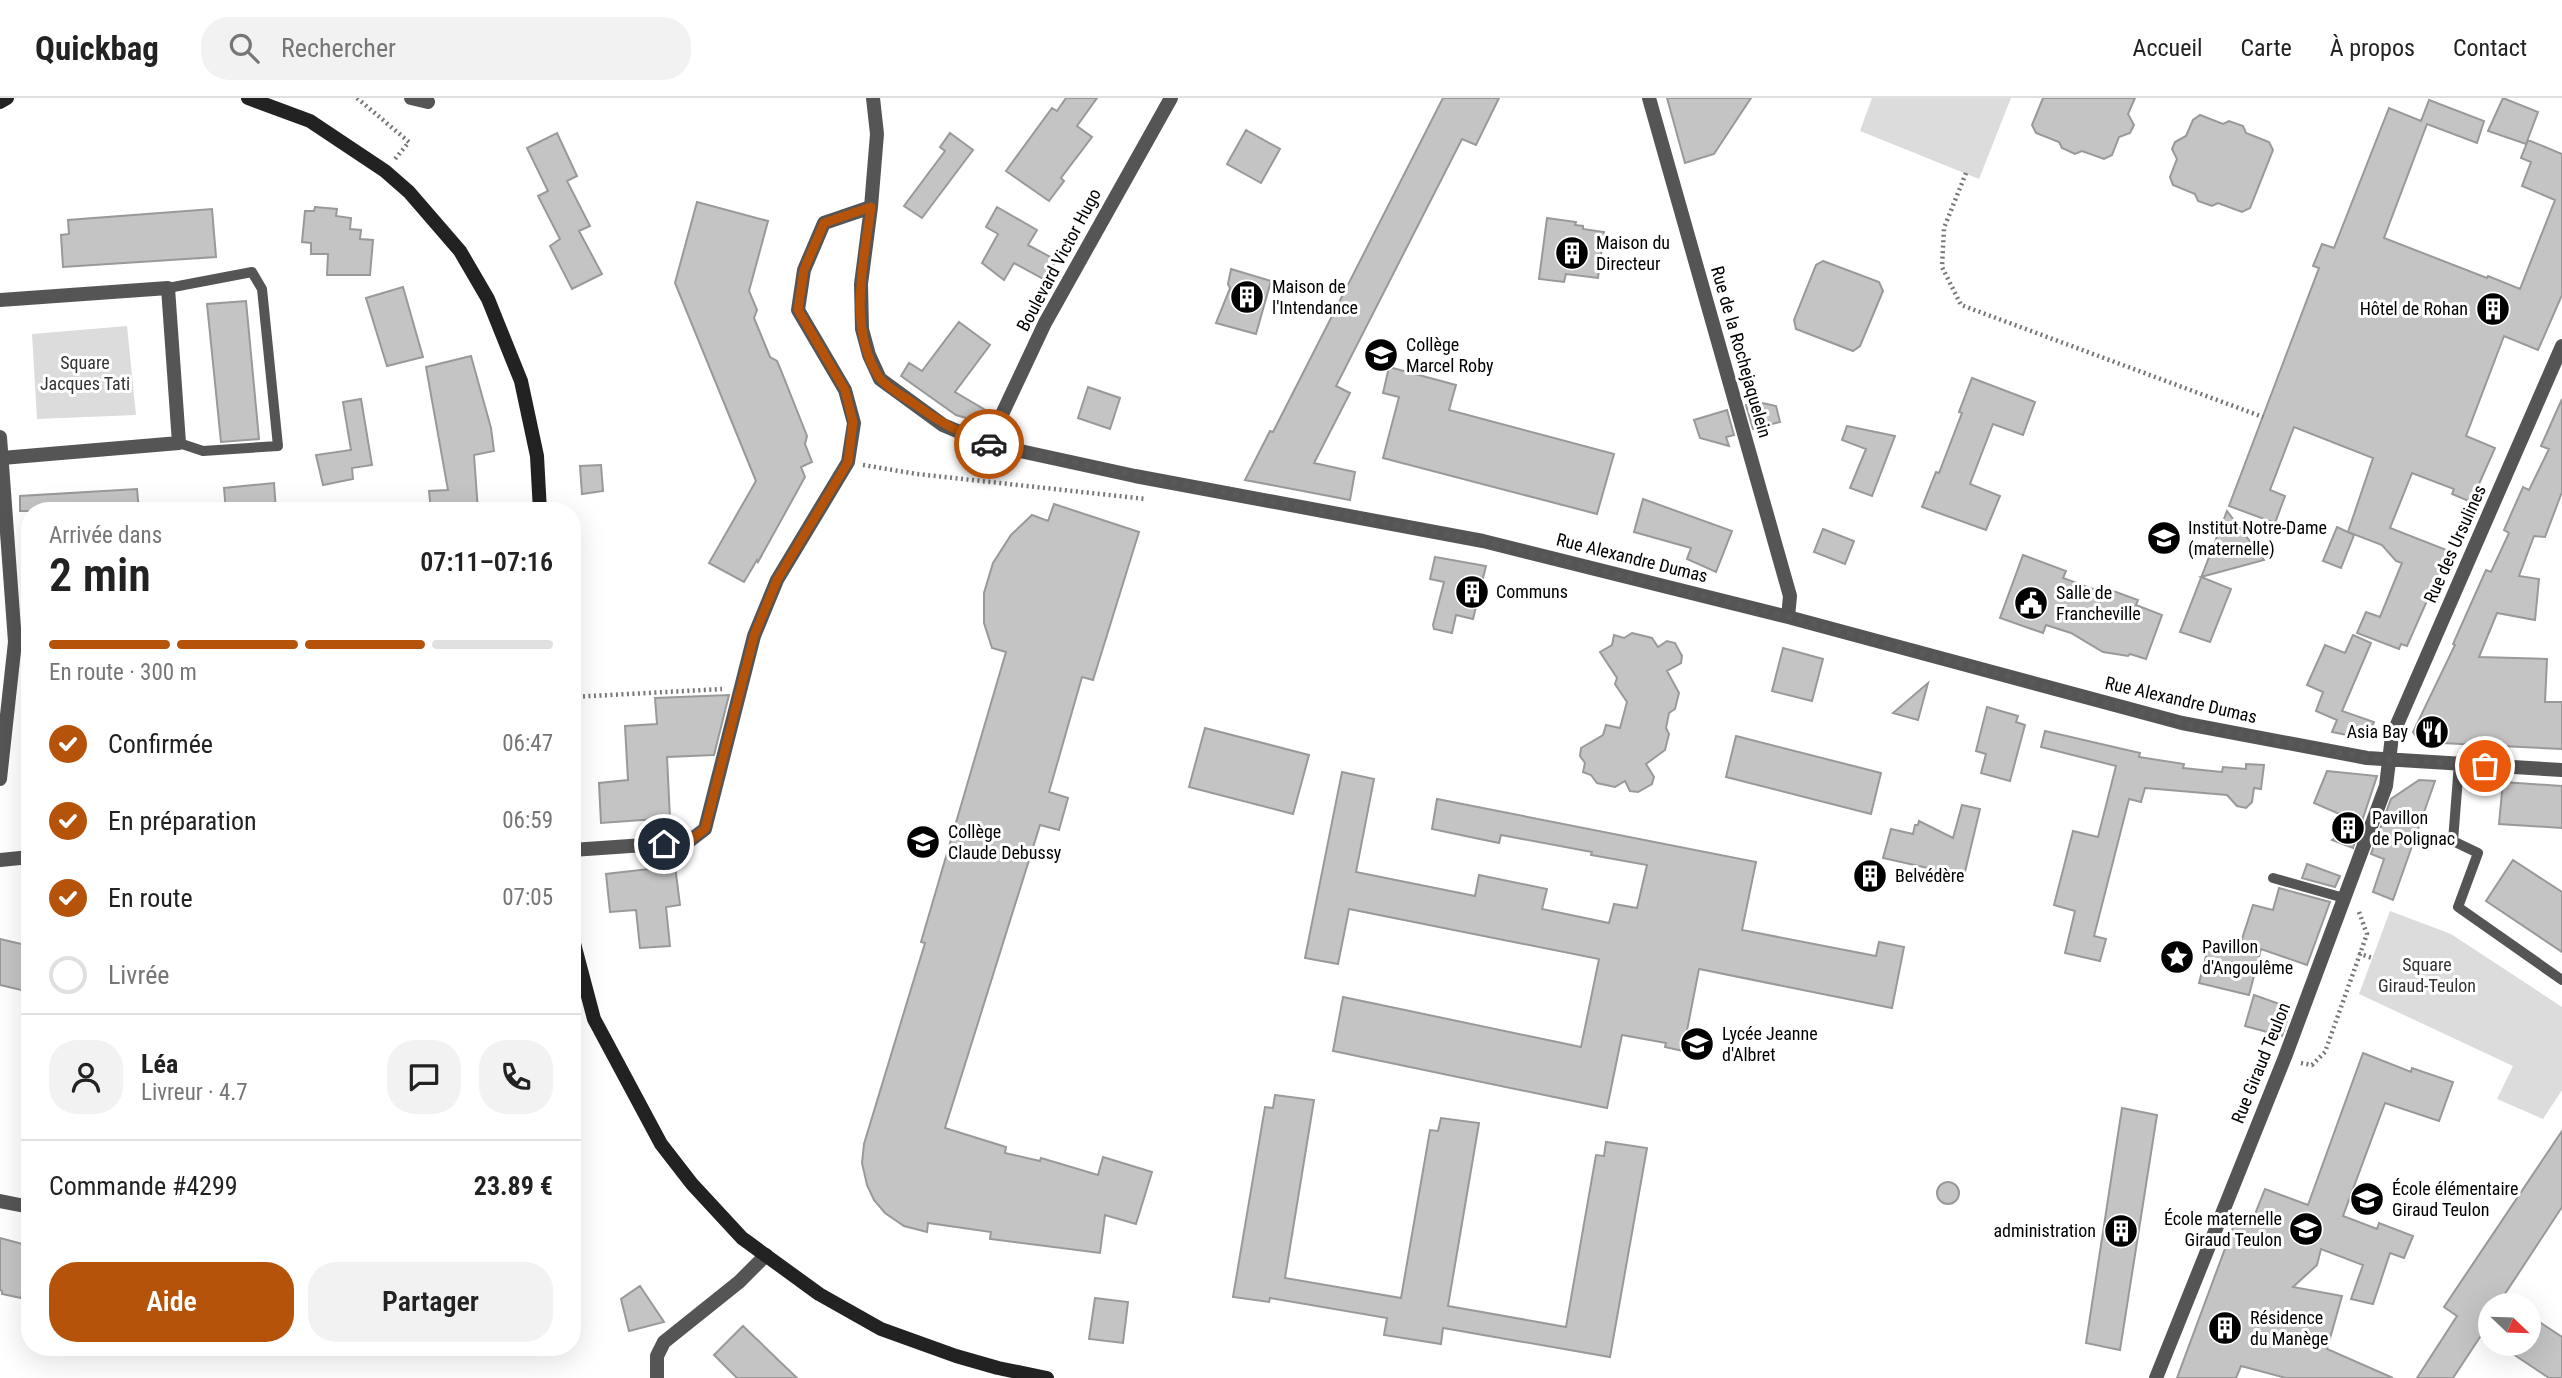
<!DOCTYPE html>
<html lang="fr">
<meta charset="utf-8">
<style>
body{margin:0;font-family:"Roboto Condensed",sans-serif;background:#f2f2f2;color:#222;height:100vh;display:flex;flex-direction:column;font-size:26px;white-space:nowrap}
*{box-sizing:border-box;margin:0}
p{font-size:23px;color:#767676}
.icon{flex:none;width:38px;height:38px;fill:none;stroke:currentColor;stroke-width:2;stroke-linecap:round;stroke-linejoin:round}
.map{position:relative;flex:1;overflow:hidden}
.drawer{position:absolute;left:21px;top:404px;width:560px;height:854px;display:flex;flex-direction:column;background:#fff;border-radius:28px;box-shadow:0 7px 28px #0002}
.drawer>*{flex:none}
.needle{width:46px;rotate:113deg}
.tools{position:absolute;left:2478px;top:1195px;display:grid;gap:14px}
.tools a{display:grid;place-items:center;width:63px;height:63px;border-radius:50%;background:#fff;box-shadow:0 7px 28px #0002;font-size:35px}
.pin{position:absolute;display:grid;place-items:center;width:60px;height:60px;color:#fff;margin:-30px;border:4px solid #fff;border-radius:50%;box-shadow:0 2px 7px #0007}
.courier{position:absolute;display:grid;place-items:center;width:70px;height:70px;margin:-35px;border:5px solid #b45309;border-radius:50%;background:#fff;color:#222;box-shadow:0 2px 9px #0007}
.overview em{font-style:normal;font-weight:600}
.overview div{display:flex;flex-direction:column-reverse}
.overview{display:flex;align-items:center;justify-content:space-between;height:119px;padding:0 28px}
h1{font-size:46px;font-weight:600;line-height:52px}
.bar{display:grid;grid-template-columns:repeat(4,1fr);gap:10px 7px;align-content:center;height:84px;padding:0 28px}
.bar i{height:9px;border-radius:5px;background:#e0e0e0}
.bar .active{background:#b45309}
.bar p{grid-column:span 4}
.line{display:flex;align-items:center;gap:18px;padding:0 28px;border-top:2px solid #e0e0e0}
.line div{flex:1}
.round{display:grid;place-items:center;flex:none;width:74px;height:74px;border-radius:28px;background:#f2f2f2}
ol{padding:0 28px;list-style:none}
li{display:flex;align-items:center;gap:21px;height:77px}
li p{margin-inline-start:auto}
li .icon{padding:7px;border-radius:50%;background:#b45309;color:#fff;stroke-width:4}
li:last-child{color:#767676}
li i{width:38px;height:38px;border:4px solid #e0e0e0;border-radius:50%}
.button{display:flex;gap:14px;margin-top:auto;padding:14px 28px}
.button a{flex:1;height:80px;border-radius:28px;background:#b45309;color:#fff;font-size:28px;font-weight:600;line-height:80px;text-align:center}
.button a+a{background:#f2f2f2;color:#222}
header{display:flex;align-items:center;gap:42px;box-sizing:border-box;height:98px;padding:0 35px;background:#fff;border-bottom:2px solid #e0e0e0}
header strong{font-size:33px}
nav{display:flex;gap:38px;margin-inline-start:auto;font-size:24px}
.search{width:490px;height:63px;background:#f2f2f2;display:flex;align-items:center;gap:18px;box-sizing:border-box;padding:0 24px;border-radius:28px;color:#767676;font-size:26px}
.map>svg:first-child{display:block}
.green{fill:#dcdcdc}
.building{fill:#c4c4c4;stroke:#999;stroke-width:2}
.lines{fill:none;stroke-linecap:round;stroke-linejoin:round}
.path{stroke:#777;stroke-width:4.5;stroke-dasharray:2 3.5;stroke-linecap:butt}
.service{stroke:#555;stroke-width:10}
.minor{stroke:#555;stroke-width:14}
.tertiary{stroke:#555;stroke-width:14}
.secondary{stroke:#222;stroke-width:14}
.done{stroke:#595959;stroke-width:7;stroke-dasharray:0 12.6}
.route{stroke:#b45309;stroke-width:9}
.labels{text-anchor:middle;stroke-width:6;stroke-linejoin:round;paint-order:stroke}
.poi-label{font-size:18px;fill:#000;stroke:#fff;text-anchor:start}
.street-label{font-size:18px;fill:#000;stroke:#fff}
.park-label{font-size:18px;fill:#333;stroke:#fff}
</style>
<header>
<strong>Quickbag</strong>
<div class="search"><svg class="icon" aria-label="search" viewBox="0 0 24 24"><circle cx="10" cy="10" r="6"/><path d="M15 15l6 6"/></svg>Rechercher</div>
<nav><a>Accueil</a><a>Carte</a><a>À propos</a><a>Contact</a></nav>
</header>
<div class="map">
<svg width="2562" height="1280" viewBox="0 0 2562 1280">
<rect width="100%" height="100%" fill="#fff"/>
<!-- green -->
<path class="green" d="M1872,0h139l-32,81 -119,-48z
M127,228l9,89 -99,4 -5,-85z
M2390,813l61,23 111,73v83l-19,29 -46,-20 16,-33 -154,-72z"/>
<!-- building -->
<path class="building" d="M1066,0h31l-20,28 15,11 -31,41 3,3 -15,20 -43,-30 46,-63 5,3z
M1443,0h56l-23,47 -14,-6 -126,247 14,7 -36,70 41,9 -5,28 -105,-20 25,-49 3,1z
M1667,0h84l-37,56 -29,9z
M2043,0h92l-7,16 6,11 -4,8 -11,4 -7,18 -8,4 -22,-8 -7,3 -13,-6 -3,-6 -23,-9 -4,-8z
M2503,0l35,14 -12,32 -38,-13z
M2429,2l55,21 -7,22 -50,-19 -43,114 103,40 1,-2 32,13 35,-89 -33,-14 9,-24 -10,-4 7,-18 34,14v141l-24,55 -34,-14 -38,100 29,12 -24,54 -19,-8 2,-5 -42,-16 -22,55 59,23 -42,95 -6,-2 -2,5 -42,-16 9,-21 14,5 22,-54 -6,-2 -14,-16 -34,-13 25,-74 -79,-31 -24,63 15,6 -10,27 -46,-17 90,-238 -6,-2 9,-22 12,4 55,-140 32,13z
M2200,17l23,9 6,-3 14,5 3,7 23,9 4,8 -23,58 -8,4 -24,-9 -6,3 -14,-5 -3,-7 -22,-9 -3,-8 7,-18 -5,-10 3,-7 11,-6 7,-16z
M1246,32l34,19 -19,34 -34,-19z
M557,35l20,43 -10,5 23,45 -11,5 23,43 -30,15 -22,-43 10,-7 -22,-43 10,-5 -21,-43z
M950,35l23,17 -51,68 -18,-12 41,-55 -5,-4z
M697,104l71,19 -19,70 8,19 -3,8 16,39 7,4 3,7 27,68 -2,8 7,18 -11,5 4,10 -47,85 -1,-2 -13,22 -35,-19 47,-82 -81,-198z
M315,109l22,2 -1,7 15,2 -1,11 11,1 -1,9 13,1 -3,35h-43l1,-21h-17v-11l-9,-1 3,-31h9z
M997,109l40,23 -9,15 28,15 -11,20 -31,-17 -10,17 -22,-17 16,-29 -12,-7z
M212,111l4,48 -153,10 -2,-32 8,-1 -1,-14z
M1547,120l29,4 -1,3 8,1v3l21,3 -6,46 -32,-4 -2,8 -25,-3z
M1823,163l56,21 4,9 -23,55 -7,5 -57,-22 -2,-9 22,-55z
M1231,171l40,12 -15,53 -40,-11 14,-35 -2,-4z
M403,189l20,70 -36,9 -21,-68z
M246,203l13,138 -38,3 -14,-138z
M959,224l31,23 -35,47 37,22 -5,10 -31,-9 -55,-39 8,-13 13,8z
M471,258l20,72 3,23 -20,4 4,56h-47l-2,-20 19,-1 -22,-123z
M1389,269l67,18 -7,25 165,44 -17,60 -214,-56 16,-61 -16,-4z
M1972,280l63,24 -12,33 -30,-11 -23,60 30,12 -14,34 -64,-23 14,-35 3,1 23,-60 -3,-1z
M1088,289l32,11 -10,31 -32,-11z
M361,301l11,66 -20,3 1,11 -30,6 -7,-30 35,-5 -8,-48z
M2562,301v93l-17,45 -11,-1 -15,40 20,3 -4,41 -38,-7 -18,44 68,2 -2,43h17v47l-141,-7 -8,-10 42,-87 -2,-1 33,-74 5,2 18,-39 -5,-3 19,-43 6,3 20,-41 -8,-3z
M1758,304l18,4 4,16 -27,7 -7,-24z
M1727,312l7,25 -8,2 3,9 -29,-8 -6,-18z
M1847,328l48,10 -23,60 -22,-8 16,-39 -24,-9z
M601,367l2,26 -21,3 -2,-28z
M274,385l2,28h-50l-2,-23z
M137,391l2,22h-119v-15z
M1643,401l89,32 -16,41 -29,-13 4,-11 -57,-16z
M1054,406l85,28 -46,148 -11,-3 -33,115 19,6 -9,32 -19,-5 -95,303 61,19 -1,6 35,8 1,-3 57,17 5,-18 49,15 -16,52 -31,-9 -5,38 -110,-14 1,-7 -63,-9 -1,9 -23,-6 -19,-13 -11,-13 -7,-15 -5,-22 2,-19 61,-201 -4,-1 85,-290 -14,-4 -8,-25v-30l9,-30 18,-28 21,-20 16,6z
M2227,413l37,49 -63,17 30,12 -21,53 -30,-10z
M2337,429l17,8 -13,33 -18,-7z
M1823,431l31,12 -9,23 -31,-12z
M2023,457l43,16 -3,7 43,16 2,-5 30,11 -2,5 26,10 -16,44 -16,-5 -2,2 -25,-4 -32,-19 -25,-8 -3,8 -43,-15z
M1435,459l51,9 -13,53 -17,-4 -4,18 -18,-4 -1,-4 11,-43 -14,-3z
M1632,535l20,5 6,9 9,-6 8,2 7,13 -1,7 -14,8 12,22 -4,16 -6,4 -3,15 3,6 -4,16 -19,14 8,13 -2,7 -14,8 -8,-1 -5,-10 -10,6 -18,-4 -6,-8 -8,-3 2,-9 -5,-7 1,-8 22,-13 3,-10 14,3 7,-26 -12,-18 2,-6 -17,-26 12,-7 2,-10 10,3z
M2353,537l18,8 -29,68 32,11 -7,17 -35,-7 5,-12 -21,-9 7,-19 -16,-7 18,-40 20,8z
M1783,550l40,11 -11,42 -40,-10z
M1928,585l-10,37 -25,-7z
M729,597l-15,60 -47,2 3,61 -69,5 -2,-40 29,-3 -3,-54 32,-2 -2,-26z
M1987,609l31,9 -2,6 9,3 -15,56 -29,-8 5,-19 -10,-3z
M1205,630l104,27 -16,59 -104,-27z
M2045,633l95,22 -1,4 45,7 -1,4 39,4 1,-5 23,2v-5l18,1 -3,24 -7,-1 -2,14 -6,6 -9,-2 -10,-11 -82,-7 -4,14 -12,-3 -35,137 12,3 -6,22 -35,-8 10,-42 -21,-6 19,-74 25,6 18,-71 -75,-19z
M1736,638l145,37 -10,41 -145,-37z
M2327,673l50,5 -24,72 -21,-8 7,-5 -4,-2 7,-18 -28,-12z
M1342,674l32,7 -18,93 119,24 4,-21 68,14 -5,20 67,14 5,-19 23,4 10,-43 -56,-10 1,-3 -91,-17 -2,8 -67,-14 5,-30 319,63 -14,68 134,26 3,-14 25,5 -12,61 -193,-39 -16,82 -18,-4 1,-4 -44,-8 -15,73 -274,-57 10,-54 238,50 18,-88 -250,-50 -11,55 -33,-6z
M2419,682l16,1 -42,119 -20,-8 11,-33 -13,-5 20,-55z
M2503,684l59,4v42l-63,-4z
M1962,707l18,4 -16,67 -81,-18 8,-29 22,5 2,-9h3l1,-4 34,17z
M2513,762l49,32v60l-76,-51z
M2307,766l33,12 -5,11 -33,-9z
M675,768l5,39 -14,2 4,39 -30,2 -4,-38 -26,2 -4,-38z
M2279,790l51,14 -23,63 -46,-16 -12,46 -50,-12 11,-42 29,7 14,-43 20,5z
M0,841l30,7v46l-30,-7z
M2254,897l37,13 -9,28 -37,-10z
M2363,955l48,19 1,-4 41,14 -14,39 -54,-18 -42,113 34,13 2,-6 34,13 -9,22 -14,-5 -17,51 -22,-5 12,-34 -42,-16 -4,16 -24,22 49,9 -15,53 66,29h-107l-45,-12 -5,12h-59l59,-159 15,5 14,-35 43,16z
M1275,997l39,5 -29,178 116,20 29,-168 8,1 3,-13 38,5 -31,183 118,21 30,-172 8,1 2,-14 41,6 -37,209 -167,-29 -2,16 -57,-9 3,-17 -117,-20 -1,4 -36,-5 32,-190 8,1z
M2122,1010l35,7 -37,235 -34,-7z
M2562,1033v76l-65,99h-7v33l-8,-5 -29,44h-36l40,-62 -13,-9z
M1937 1095a11 11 0 1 1 22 0a11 11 0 1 1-22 0Z
M0,1140l30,8v49l-8,-1 -1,4 -19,-4v-3l-2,-1z
M640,1188l24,36 -35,9 -8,-32z
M1095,1200l33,4 -5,41 -34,-4z
M2529,1217l33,22v41h-13l-51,-34h31z
M743,1228l54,52h-60l-23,-23z"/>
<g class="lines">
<!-- path -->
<path class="path" d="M357,0l52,44 -14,17
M1966,75l-22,55 -2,39 19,38 302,112
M863,367l54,9 229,25
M572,599l150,-8
M2359,814l8,22 -7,20
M2301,965l11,2 13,-13 35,-98 12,4"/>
<!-- service -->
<path class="service" d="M168,190l84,-16 10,17 16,157 -75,5 -24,-8
M2459,666l-6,77 25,12 -20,54 104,73
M2273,780l71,20"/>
<!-- minor -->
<path class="minor" d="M411,0l17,4
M873,0l4,36 -6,73 -10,77 1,45 7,26 11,24 63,46 45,19 147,32 348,65 305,76 394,106 185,35 195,12
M1649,0l141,498 -2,21
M0,202l168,-12 11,155 -177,15
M0,339l15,205 -15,137
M572,752l116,-8 17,-13 49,-193 23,-56 71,-118 6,-39 -9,-33 -47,-80 6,-40 20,-47 47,-16
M0,762l30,-3
M0,1103l30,6
M657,1280v-22l7,-14 75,-60 27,-27
M2156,1280l129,-321 101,-271 6,-50 170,-390"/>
<!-- tertiary -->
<path class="tertiary" d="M988,346l57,-121 126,-225"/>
<!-- secondary -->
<path class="secondary" d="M248,0l62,23 75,50 24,21 51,59 28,48 33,82 16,75 3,55
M0,4l7,-4
M572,838l22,83 67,125 31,40 50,54 77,56 62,35 75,27 42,12 49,10"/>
</g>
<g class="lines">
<!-- done -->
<path class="done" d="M989,346l146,31 348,66 305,76 394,106 185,35 118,8"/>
<!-- route -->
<path class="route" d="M664,746l24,-2 17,-13 49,-193 23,-56 71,-118 5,-40 -8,-32 -47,-80 6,-40 20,-47 47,-16c-7,53 -24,121 8,170 7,10 24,19 34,26 24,18 48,31 76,41"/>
</g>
<!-- icons -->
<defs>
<g id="building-disc" transform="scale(1.75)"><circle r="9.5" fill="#000" stroke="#fff"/><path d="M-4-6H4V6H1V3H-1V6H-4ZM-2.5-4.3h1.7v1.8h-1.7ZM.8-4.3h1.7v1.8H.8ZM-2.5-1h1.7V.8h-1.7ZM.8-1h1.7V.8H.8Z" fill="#fff"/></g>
<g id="school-disc" transform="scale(1.75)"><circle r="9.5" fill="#000" stroke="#fff"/><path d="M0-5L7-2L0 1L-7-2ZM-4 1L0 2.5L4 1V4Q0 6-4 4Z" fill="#fff"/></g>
<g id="civic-disc" transform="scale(1.75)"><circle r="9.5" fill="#000" stroke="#fff"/><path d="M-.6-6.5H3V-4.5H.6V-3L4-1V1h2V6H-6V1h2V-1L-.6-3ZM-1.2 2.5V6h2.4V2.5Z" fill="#fff"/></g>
<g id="restaurant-disc" transform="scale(1.75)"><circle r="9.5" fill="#000" stroke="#fff"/><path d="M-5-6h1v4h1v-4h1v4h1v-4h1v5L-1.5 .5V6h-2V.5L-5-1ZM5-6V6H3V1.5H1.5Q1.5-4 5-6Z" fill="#fff"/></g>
<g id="sight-disc" transform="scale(1.75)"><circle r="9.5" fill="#000" stroke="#fff"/><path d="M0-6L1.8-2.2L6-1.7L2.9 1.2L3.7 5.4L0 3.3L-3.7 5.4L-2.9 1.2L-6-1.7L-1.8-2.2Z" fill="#fff"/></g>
</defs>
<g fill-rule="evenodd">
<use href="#building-disc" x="1572" y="155"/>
<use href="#building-disc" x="1247" y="199"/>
<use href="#building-disc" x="2493" y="211"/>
<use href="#school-disc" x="1381" y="257"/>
<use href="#school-disc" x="2164" y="440"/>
<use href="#building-disc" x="1472" y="494"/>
<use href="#civic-disc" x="2031" y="505"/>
<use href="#restaurant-disc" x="2432" y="634"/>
<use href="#building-disc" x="2348" y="730"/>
<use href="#school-disc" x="923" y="744"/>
<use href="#building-disc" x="1870" y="778"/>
<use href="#sight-disc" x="2177" y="859"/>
<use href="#school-disc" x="1697" y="946"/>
<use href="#school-disc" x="2367" y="1101"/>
<use href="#school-disc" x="2306" y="1131"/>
<use href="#building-disc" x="2121" y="1133"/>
<use href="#building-disc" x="2225" y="1230"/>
</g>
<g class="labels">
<!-- poi labels -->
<g class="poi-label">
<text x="1596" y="151">Maison du<tspan x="1596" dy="21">Directeur</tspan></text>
<text x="1272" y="195">Maison de<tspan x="1272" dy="21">l'Intendance</tspan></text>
<text x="2468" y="217" text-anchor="end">Hôtel de Rohan</text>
<text x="1406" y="253">Collège<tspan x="1406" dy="21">Marcel Roby</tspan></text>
<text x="2188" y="436">Institut Notre-Dame<tspan x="2188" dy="21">(maternelle)</tspan></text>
<text x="1496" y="500">Communs</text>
<text x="2056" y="501">Salle de<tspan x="2056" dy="21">Francheville</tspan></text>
<text x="2408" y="640" text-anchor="end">Asia Bay</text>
<text x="2372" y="726">Pavillon<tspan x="2372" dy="21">de Polignac</tspan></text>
<text x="948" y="740">Collège<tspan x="948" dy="21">Claude Debussy</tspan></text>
<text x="1895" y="784">Belvédère</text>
<text x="2202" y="855">Pavillon<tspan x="2202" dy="21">d'Angoulême</tspan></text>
<text x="1722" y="942">Lycée Jeanne<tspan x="1722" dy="21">d'Albret</tspan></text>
<text x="2392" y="1097">École élémentaire<tspan x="2392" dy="21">Giraud Teulon</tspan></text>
<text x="2282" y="1127" text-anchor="end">École maternelle<tspan x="2282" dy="21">Giraud Teulon</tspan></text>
<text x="2096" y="1139" text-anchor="end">administration</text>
<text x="2250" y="1226">Résidence<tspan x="2250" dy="21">du Manège</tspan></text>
</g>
<!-- street labels -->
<g class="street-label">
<text transform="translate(1059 162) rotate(-62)" y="6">Boulevard Victor Hugo</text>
<text transform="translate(1741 254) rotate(74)" y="6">Rue de la Rochejaquelein</text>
<text transform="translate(2455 446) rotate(-66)" y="6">Rue des Ursulines</text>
<text transform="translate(1632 460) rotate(14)" y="6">Rue Alexandre Dumas</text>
<text transform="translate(2181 602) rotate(13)" y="6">Rue Alexandre Dumas</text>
<text transform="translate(2261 965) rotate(-68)" y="6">Rue Giraud Teulon</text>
</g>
<!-- park labels -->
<g class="park-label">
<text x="85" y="271">Square<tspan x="85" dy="21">Jacques Tati</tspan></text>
<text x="2427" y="873">Square<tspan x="2427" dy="21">Giraud-Teulon</tspan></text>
</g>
</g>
</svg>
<div class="tools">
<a><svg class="needle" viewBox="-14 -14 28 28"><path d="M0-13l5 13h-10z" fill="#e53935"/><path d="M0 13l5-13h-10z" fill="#767676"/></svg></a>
</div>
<div class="pin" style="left:2485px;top:668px;background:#ea580c"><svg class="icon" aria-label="bag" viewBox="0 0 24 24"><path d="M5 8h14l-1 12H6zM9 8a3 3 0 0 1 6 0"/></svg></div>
<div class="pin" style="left:664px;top:746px;background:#1f2937"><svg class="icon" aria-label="home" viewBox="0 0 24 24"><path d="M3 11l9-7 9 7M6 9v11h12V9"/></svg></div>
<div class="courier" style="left:989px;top:346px"><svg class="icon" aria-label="car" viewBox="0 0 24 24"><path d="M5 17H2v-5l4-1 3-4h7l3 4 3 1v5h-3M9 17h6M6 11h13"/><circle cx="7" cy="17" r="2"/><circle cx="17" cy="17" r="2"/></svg></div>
<section class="drawer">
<div class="overview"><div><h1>2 min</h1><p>Arrivée dans</p></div><em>07:11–07:16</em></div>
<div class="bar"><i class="active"></i><i class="active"></i><i class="active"></i><i></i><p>En route · 300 m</p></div>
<ol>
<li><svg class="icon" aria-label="check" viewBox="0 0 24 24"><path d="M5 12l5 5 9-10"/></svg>Confirmée<p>06:47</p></li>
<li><svg class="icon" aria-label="check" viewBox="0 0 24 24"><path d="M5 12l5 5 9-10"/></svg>En préparation<p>06:59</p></li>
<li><svg class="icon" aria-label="check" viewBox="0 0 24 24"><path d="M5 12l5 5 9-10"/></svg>En route<p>07:05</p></li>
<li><i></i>Livrée</li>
</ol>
<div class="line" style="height:126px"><a class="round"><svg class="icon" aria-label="person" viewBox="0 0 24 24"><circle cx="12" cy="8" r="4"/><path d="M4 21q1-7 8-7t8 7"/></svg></a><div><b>Léa</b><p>Livreur · 4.7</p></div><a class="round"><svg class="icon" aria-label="chat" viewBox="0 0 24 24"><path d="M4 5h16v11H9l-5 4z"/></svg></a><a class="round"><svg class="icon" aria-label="phone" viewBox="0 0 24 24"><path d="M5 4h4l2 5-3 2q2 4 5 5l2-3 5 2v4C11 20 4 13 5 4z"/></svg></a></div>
<div class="line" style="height:91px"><div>Commande #4299</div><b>23.89 €</b></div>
<div class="button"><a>Aide</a><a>Partager</a></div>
</section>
</div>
